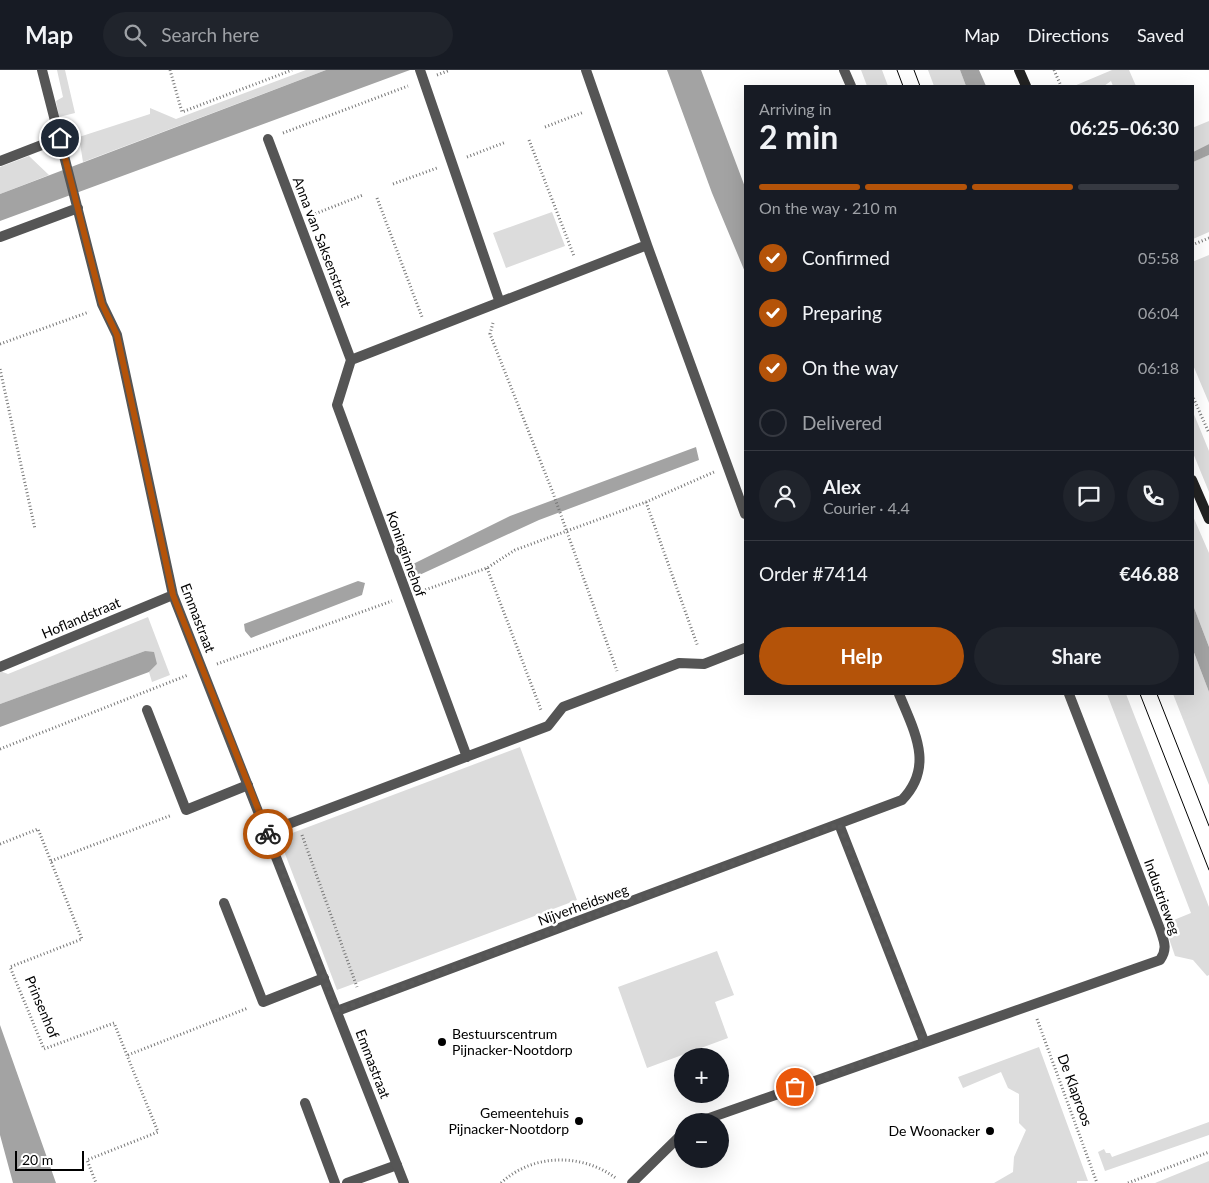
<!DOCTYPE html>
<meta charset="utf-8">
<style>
body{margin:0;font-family:Lato,sans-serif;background:#20242c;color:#f1f3f6;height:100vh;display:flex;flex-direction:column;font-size:19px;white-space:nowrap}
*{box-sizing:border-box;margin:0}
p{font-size:16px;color:#9ea1a6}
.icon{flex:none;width:28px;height:28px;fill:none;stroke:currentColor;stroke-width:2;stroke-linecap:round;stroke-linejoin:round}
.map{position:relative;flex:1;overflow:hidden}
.details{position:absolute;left:744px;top:15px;width:450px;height:610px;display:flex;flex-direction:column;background:#171b24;border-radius:0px;box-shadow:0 5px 20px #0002}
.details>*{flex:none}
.tools{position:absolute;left:674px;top:978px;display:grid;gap:10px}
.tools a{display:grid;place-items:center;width:55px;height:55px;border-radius:50%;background:#171b24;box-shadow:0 5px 20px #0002;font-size:25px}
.scale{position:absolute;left:15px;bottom:12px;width:69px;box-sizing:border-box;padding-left:5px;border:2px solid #000;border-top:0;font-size:14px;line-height:18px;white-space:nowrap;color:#000;-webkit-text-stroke:4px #fff;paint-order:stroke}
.pin{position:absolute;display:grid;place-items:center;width:42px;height:42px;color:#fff;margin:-21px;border:2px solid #fff;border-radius:50%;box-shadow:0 1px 5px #0007}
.courier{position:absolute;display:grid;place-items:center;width:50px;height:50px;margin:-25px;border:4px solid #b45309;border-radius:50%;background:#fff;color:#222;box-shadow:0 1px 6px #0007}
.overview em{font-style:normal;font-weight:700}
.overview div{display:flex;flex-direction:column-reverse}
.overview{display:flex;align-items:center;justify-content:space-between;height:85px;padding:0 15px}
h1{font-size:32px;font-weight:700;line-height:38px}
.bar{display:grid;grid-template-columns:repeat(4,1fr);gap:8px 5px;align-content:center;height:60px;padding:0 15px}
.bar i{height:6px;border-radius:4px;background:#363941}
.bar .on{background:#b45309}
.bar p{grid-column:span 4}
.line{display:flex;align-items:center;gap:12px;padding:0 15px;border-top:1px solid #363941}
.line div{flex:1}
.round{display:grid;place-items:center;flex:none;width:52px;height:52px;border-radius:26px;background:#20242c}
ol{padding:0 15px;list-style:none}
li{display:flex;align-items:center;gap:15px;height:55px}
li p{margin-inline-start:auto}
li .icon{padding:5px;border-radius:50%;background:#b45309;color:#fff;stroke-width:4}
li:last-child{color:#9ea1a6}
li i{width:28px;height:28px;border:2px solid #363941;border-radius:50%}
.button{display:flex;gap:10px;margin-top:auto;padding:10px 15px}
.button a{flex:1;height:58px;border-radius:30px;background:#b45309;color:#fff;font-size:20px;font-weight:700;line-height:58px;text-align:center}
.button a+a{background:#20242c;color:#f1f3f6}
header{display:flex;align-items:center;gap:30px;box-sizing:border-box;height:70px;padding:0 25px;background:#171b24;border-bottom:1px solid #363941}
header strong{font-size:24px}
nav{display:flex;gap:28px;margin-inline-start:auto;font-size:18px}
.search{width:350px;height:45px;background:#20242c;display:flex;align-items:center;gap:12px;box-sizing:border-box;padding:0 18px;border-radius:28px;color:#9ea1a6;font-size:19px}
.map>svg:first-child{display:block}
.green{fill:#dcdcdc}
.water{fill:#a3a3a3}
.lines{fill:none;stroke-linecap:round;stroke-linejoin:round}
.path{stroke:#777;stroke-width:3;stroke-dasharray:1 2.5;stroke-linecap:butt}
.service{stroke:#555;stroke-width:10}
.minor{stroke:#555;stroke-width:10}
.secondary{stroke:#222;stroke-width:10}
.tram{stroke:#000;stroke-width:1}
.done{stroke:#595959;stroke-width:5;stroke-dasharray:0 9}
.route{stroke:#b45309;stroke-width:6}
.poi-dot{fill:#000;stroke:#fff;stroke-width:2}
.labels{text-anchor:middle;stroke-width:5;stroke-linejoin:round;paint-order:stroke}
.street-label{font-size:14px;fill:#000;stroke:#fff}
.poi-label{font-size:14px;fill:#000;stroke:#fff;text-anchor:end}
</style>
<header>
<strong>Map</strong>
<div class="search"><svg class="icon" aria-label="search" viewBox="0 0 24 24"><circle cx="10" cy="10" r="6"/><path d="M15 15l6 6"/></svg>Search here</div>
<nav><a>Map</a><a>Directions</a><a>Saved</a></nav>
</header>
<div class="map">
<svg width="1209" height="1113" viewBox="0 0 1209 1113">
<rect width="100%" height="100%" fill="#fff"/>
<!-- green -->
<path class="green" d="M57,0h8l10,43 -16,4 -3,-16 7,-4z
M306,0h20l-243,92 -4,-25 71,-23v-6l26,11z
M861,0h21l6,16h-21z
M928,0h32l6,16h-32z
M1112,0h17l7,16h-23l-2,-5 -7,5h-30z
M1209,51v23l-16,8 -1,-24z
M1209,85v77l-16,7 -1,-77z
M29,86l20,19 -49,19v-27z
M552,142l13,34 -59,22 -13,-35z
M1209,185v148l-16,-38 -1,-103z
M1193,342l16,39v41l-16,-39z
M1192,444l17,39v94l-16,-42z
M148,547l22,58 -18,7 -3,-10 8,-8 -12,-13 -145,53v-33l8,3z
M1193,580l16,42v93l-36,-91h19z
M1107,624h19l83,213v68l-2,1 -14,-16 -18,-4 -11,-32 27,-11z
M520,677l57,153 -240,90 -58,-152z
M717,881l17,44 -19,7 13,36 -81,30 -29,-81z
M1039,977l49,134h-11v2h-83l19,-11 1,-15 12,-27 -7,-7v-29l-11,-6 -7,-16 -38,16 -5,-11z
M1209,1052v13l-104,36 -7,-19 6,-3 2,4h4l2,4z
M1209,1091v22h-54z"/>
<!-- water -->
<path class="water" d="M326,0h84l-410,151v-27z
M667,0h34l44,117v85l-33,-79z
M960,0h19l7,16h-20z
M1209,74v11l-16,7v-10z
M696,377l3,13 -160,60 -124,57 -4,-12 99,-49z
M358,511l7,2 -3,12 -111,43 -6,-7 -1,-7z
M1193,535l16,42v45l-16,-42z
M145,581l9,1 3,12 -8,8 -149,55v-23z
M0,955l56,158h-43l-13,-48z"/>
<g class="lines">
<!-- path -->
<path class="path" d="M170,0l12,42 110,-42
M1054,0l7,16
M437,5l13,-5
M545,57l39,-15
M283,63l125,-47
M529,70l45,116
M467,87l39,-15
M393,114l44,-16
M377,128l45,119
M312,145l51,-20
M1192,175l17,-7
M493,253l-3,11 63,159 64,178
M0,274l89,-32
M0,299l35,160
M1192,325l17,38
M646,432l52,145
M487,498l54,142
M422,521l65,-23 28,-18 131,-48 68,-30
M217,594l175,-63
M0,679l188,-74
M302,765l55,152
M0,774l38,-15 44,110 -72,28 34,82 70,-26 44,109 -71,28 9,23
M51,791l121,-46
M1037,949l60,164
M128,985l120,-47
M501,1113c32,-30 82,-30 116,-4
M1128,1113l81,-31"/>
<!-- service -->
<path class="service" d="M147,640l39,100 62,-25
M224,833l39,99 61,-24
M305,1033l30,80
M347,1113l50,-18"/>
<!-- minor -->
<path class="minor" d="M42,0l60,234 15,31 56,260 231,588
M420,0l79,230
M844,0l7,16
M268,69l83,221 296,-115 -61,-175
M0,91l60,-23
M0,167l78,-29
M647,175l98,269
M351,290l-14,45 130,352
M0,597l173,-72
M839,754l85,217
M267,762l281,-106 15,-19 116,-44 25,1 41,-16
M337,941l565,-211c33,-34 12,-69 -3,-106
M701,1051l459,-161c8,-11 4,-19 0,-31l-91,-235
M632,1113l50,-49"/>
<!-- secondary -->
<path class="secondary" d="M1019,0l7,16
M1192,410l17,39"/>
<!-- tram -->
<path class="tram" d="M897,0l6,16
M914,0l6,16
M1140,624l69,176
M1157,624l52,132"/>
</g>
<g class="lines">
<!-- done -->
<path class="done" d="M268,764l69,177 502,-187 85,217 -129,46"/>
<!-- route -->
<path class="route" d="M60,68l42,166 15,31 56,260 95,239"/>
</g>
<!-- markers -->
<g class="poi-dot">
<circle cx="442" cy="972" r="5"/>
<circle cx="579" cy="1051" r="5"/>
<circle cx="990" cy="1061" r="5"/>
</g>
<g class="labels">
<!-- street labels -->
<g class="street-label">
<text transform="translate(322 172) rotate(69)" y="5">Anna van Saksenstraat</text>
<text transform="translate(406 484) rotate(70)" y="5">Koninginnehof</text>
<text transform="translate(81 548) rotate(-23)" y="5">Hoflandstraat</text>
<text transform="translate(198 548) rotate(69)" y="5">Emmastraat</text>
<text transform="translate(1162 827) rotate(70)" y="5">Industrieweg</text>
<text transform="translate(583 835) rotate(-20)" y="5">Nijverheidsweg</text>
<text transform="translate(42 937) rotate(67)" y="5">Prinsenhof</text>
<text transform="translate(373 994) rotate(69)" y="5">Emmastraat</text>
<text transform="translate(1075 1020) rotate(70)" y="5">De Klaproos</text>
</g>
<!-- poi labels -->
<g class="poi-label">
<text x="452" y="969" text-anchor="start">Bestuurscentrum<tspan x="452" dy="16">Pijnacker-Nootdorp</tspan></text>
<text x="569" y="1048">Gemeentehuis<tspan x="569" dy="16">Pijnacker-Nootdorp</tspan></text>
<text x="980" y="1066">De Woonacker</text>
</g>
</g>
</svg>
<div class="tools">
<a>+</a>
<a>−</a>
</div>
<div class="scale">20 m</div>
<div class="pin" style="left:795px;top:1017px;background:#ea580c"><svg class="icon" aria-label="bag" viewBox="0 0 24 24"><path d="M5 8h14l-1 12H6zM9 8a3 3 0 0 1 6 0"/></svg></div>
<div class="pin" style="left:60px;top:68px;background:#1f2937"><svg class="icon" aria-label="home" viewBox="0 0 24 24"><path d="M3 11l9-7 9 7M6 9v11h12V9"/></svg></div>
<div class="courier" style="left:268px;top:764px"><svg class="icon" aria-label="bike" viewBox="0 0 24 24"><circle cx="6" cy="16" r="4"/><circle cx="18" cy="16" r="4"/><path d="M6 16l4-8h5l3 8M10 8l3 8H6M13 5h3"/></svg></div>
<section class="details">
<div class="overview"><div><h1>2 min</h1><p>Arriving in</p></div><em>06:25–06:30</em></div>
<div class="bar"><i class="on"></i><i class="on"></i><i class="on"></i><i></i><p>On the way · 210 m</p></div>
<ol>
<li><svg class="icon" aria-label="check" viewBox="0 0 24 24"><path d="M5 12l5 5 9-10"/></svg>Confirmed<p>05:58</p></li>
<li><svg class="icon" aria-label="check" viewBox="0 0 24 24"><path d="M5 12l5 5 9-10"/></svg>Preparing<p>06:04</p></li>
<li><svg class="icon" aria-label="check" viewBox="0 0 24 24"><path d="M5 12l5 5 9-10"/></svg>On the way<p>06:18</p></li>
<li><i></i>Delivered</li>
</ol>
<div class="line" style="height:90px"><a class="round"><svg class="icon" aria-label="person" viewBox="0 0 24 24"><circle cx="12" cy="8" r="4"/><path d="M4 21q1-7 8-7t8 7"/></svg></a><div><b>Alex</b><p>Courier · 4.4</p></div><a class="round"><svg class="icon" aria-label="chat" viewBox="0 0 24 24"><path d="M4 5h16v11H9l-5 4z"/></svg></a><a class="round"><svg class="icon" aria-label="phone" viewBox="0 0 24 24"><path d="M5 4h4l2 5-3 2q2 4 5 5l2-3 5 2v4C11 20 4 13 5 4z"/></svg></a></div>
<div class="line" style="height:65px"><div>Order #7414</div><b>€46.88</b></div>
<div class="button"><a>Help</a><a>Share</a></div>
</section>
</div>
